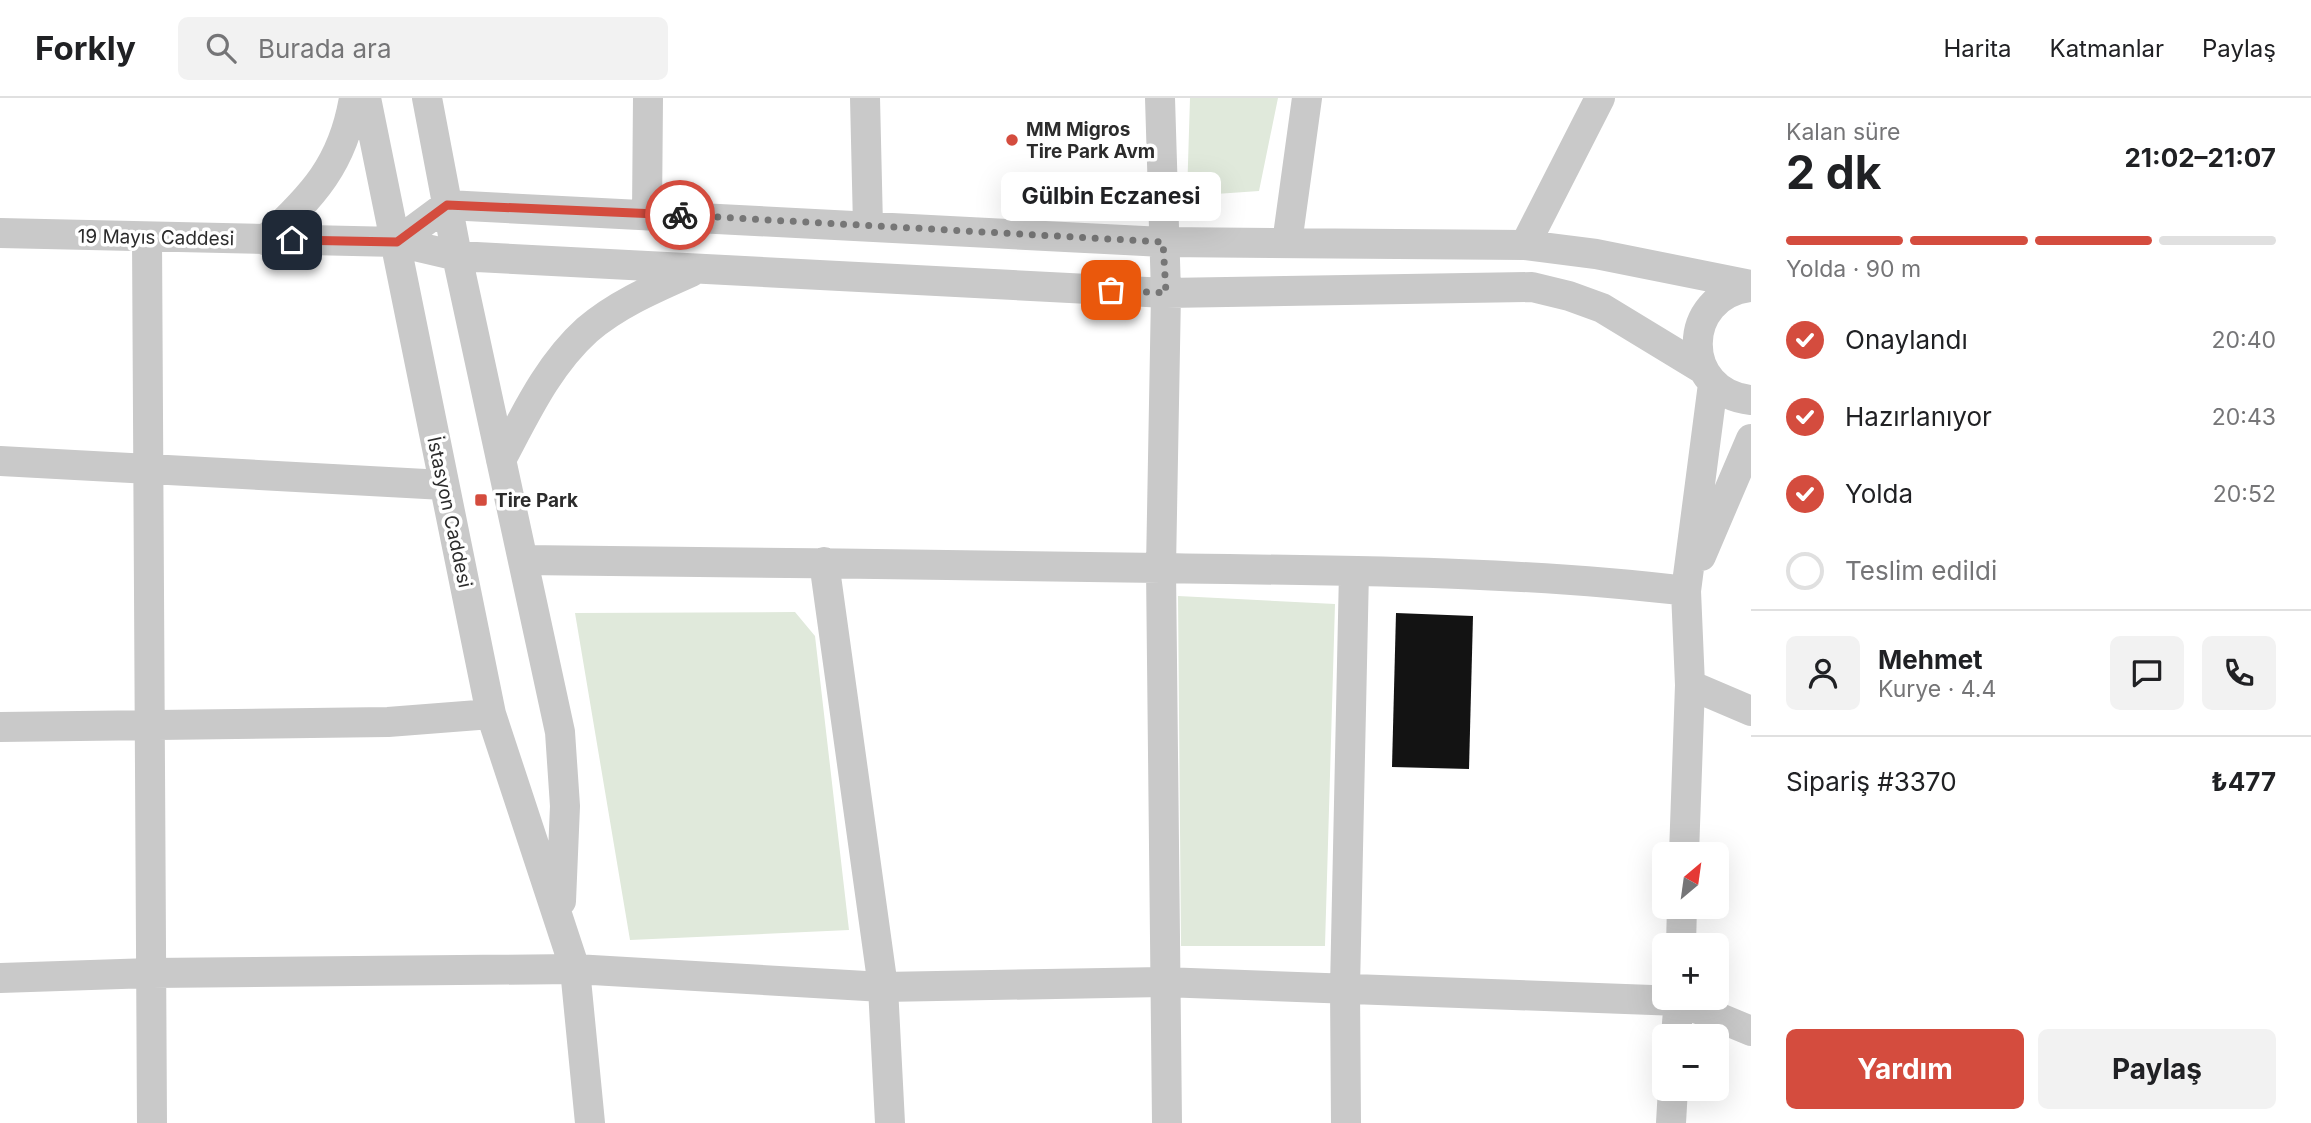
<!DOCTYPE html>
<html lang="tr">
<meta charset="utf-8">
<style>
body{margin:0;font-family:Inter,sans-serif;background:#f2f2f2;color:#202124;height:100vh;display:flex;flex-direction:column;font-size:26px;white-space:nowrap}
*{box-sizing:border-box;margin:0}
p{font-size:23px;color:#757577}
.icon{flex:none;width:38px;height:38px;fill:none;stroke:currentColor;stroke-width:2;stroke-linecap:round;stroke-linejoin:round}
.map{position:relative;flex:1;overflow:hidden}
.details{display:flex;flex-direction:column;background:#fff;width:560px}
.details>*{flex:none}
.needle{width:46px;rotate:29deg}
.fabs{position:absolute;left:1652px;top:744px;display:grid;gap:14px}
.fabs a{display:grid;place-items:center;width:77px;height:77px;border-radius:10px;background:#fff;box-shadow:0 7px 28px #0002;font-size:35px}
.pin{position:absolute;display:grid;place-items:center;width:60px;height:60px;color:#fff;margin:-30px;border-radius:14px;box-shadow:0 4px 10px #0006}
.courier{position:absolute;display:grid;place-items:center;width:70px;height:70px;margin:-35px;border:5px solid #d44c3e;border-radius:50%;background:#fff;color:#222;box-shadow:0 2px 9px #0007}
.bubble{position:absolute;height:49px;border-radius:10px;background:#fff;box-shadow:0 7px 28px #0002;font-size:23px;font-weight:700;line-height:49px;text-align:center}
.summary em{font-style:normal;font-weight:700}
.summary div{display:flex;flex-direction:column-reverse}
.summary{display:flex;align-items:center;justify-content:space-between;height:119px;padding:0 35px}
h1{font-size:46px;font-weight:700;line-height:52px}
.bar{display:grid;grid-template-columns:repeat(4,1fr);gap:10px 7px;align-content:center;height:84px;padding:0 35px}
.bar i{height:9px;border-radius:5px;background:#e0e0e0}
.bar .active{background:#d44c3e}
.bar p{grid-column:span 4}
.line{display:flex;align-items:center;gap:18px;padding:0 35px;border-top:2px solid #e0e0e0}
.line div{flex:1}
.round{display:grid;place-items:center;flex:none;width:74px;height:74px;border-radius:10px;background:#f2f2f2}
ol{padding:0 35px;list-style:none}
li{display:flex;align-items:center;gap:21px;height:77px}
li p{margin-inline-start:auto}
li .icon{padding:7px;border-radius:50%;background:#d44c3e;color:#fff;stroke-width:4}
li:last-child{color:#757577}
li i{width:38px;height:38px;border:4px solid #e0e0e0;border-radius:50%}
.primary-button{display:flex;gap:14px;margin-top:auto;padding:14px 35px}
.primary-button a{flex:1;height:80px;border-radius:10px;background:#d44c3e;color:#fff;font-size:28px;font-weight:700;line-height:80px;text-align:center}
.primary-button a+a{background:#f2f2f2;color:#202124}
header{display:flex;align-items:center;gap:42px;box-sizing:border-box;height:98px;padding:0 35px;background:#fff;border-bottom:2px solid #e0e0e0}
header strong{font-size:33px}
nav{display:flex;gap:38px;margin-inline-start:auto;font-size:24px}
.search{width:490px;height:63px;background:#f2f2f2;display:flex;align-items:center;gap:18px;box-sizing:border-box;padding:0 24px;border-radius:10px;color:#757577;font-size:26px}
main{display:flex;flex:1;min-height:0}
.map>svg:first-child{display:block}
.green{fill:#e0e9db}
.building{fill:#131313}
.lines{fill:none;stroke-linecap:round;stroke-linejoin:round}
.minor{stroke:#c9c9c9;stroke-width:30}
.done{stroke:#767676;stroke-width:7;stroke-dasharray:0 12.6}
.route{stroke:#d44c3e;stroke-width:9}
.poi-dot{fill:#d44c3e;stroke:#fff;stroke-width:2.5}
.labels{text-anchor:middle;stroke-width:7;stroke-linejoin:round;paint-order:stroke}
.poi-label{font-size:19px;font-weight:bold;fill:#2c2c2c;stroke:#fff;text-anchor:start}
.street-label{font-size:19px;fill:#2c2c2c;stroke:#fff}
</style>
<header>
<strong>Forkly</strong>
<div class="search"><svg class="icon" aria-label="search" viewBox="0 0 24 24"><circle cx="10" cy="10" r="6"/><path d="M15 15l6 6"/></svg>Burada ara</div>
<nav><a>Harita</a><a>Katmanlar</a><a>Paylaş</a></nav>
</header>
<main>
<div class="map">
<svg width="1751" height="1025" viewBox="0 0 1751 1025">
<rect width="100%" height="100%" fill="#fff"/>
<!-- green -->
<path class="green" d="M1190,0h88l-19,93 -72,5z
M1178,498l157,8 -10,342h-144z
M795,514l20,24 34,294 -219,10 -55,-327z"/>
<!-- building -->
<path class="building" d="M1396,515l77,3 -4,153 -77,-2z"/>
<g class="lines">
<!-- minor -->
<path class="minor" d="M366,0l125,616 84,255 15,154
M427,0l30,158 103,476 5,74 -4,95
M865,0l3,128
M1160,0l6,195 -5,275 6,555
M647,115l1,-115
M0,135l397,9 60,14 709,37 366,-6 37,9 33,12 102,62
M147,140l5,885
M265,142c48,-44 78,-76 89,-142
M397,144l50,-37 716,37 362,3 71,9 155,31
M1287,145l20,-145
M1525,147l75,-147
M1751,189c-71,8 -71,106 0,113
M501,362c24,-45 47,-95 86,-130 30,-26 68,-42 104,-58
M0,363l444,24
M1701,458l50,-117
M523,462c213,2 425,5 638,8 175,3 351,2 525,23
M824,464l59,425 7,136
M1690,587l61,26
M0,629l388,-5 103,-8
M1684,756l6,-169 -4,-94 27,-207
M1681,847l1,-39
M0,880l151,-5 424,-4 308,18 280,-5 516,19 72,30
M1676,938l3,-38
M1346,1025l-1,-135 9,-417
M1671,1025l2,-35"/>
</g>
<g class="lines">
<!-- done -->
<path class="done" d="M680,117l483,27 3,51 -55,-3"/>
<!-- route -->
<path class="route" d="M292,142l105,2 50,-37 233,10"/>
</g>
<!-- markers -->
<g class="poi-dot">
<circle cx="1012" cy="42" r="7"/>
<rect x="474" y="395" width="14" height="14" rx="3.5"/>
</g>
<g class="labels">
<!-- poi labels -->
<g class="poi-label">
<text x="1026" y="38">MM Migros<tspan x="1026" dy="22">Tire Park Avm</tspan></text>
<text x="495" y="409">Tire Park</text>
</g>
<!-- street labels -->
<g class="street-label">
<text transform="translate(156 139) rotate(1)" y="7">19 Mayıs Caddesi</text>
<text transform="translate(450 414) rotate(78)" y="7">İstasyon Caddesi</text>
</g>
</g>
</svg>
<div class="fabs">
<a><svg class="needle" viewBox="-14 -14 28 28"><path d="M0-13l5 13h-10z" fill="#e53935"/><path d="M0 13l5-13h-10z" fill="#757577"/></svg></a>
<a>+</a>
<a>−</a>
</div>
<div class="pin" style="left:1111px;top:192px;background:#ea580c"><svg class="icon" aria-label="bag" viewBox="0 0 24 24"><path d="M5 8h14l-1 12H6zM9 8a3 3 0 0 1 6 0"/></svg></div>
<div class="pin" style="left:292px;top:142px;background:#1f2937"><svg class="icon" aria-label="home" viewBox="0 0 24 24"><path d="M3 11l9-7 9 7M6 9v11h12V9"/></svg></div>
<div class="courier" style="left:680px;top:117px"><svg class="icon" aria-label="bike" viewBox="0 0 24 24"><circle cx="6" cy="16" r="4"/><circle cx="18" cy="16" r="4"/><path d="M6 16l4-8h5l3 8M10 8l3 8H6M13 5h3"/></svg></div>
<div class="bubble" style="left:1001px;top:74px;width:220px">Gülbin Eczanesi</div>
</div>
<section class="details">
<div class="summary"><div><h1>2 dk</h1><p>Kalan süre</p></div><em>21:02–21:07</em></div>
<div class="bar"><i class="active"></i><i class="active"></i><i class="active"></i><i></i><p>Yolda · 90 m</p></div>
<ol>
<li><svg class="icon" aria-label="check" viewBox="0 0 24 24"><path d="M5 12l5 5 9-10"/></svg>Onaylandı<p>20:40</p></li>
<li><svg class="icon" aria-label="check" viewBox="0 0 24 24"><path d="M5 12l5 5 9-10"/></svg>Hazırlanıyor<p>20:43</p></li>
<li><svg class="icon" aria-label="check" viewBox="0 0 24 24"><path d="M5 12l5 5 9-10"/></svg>Yolda<p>20:52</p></li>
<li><i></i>Teslim edildi</li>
</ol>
<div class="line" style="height:126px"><a class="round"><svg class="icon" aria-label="person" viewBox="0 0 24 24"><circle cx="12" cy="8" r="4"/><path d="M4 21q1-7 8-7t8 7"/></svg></a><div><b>Mehmet</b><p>Kurye · 4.4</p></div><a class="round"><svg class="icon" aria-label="chat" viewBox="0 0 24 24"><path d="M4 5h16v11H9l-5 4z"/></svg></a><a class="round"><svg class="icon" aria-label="phone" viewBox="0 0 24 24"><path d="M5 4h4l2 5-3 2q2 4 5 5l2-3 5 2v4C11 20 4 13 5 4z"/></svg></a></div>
<div class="line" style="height:91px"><div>Sipariş #3370</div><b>₺477</b></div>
<div class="primary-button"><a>Yardım</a><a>Paylaş</a></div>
</section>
</main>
